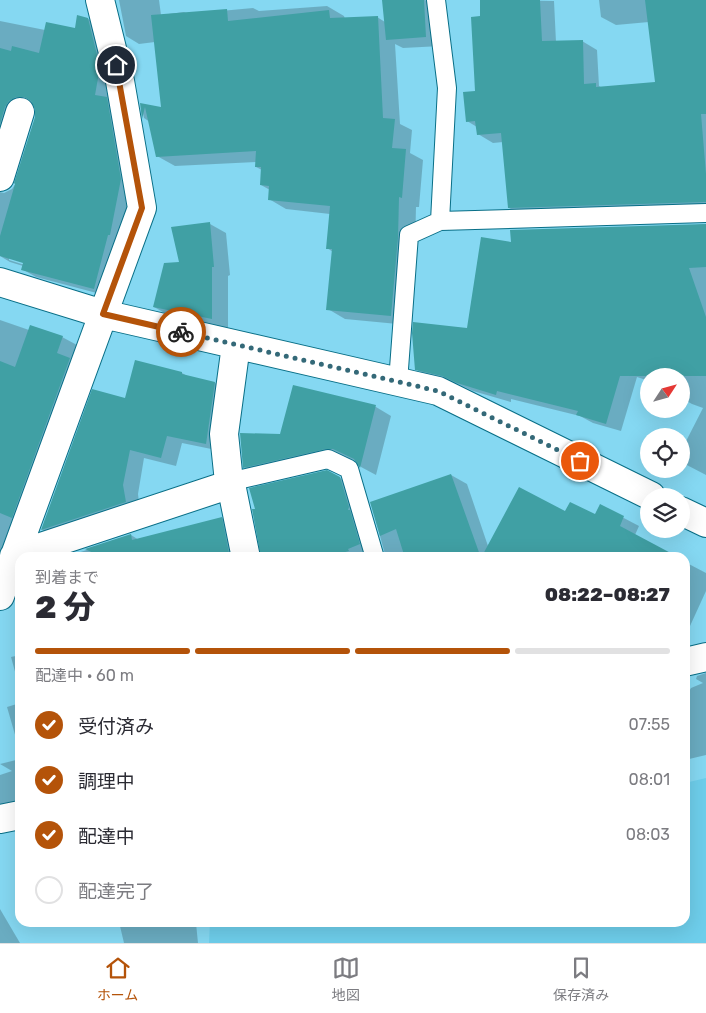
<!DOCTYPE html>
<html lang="ja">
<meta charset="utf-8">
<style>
body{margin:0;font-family:Rubik,"Noto Sans JP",sans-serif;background:#f7f7f7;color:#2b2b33;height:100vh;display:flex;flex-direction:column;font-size:19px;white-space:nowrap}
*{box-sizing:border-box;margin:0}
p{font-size:16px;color:#7c7c81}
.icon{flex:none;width:28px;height:28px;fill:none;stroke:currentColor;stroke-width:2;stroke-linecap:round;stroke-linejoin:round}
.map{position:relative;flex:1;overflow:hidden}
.panel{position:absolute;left:15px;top:552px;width:675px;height:375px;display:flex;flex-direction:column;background:#fff;border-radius:15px;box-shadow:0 5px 20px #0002}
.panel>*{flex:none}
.needle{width:32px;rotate:54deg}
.controls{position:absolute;left:640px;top:368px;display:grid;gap:10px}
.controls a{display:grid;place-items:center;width:50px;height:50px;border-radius:50%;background:#fff;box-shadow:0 5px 20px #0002;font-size:25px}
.pin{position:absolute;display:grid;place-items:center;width:42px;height:42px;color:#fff;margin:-21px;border:2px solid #fff;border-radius:50%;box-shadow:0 1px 5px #0007}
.courier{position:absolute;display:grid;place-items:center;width:50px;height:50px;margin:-25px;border:4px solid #b45309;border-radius:50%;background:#fff;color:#222;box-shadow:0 1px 6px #0007}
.head em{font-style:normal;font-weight:800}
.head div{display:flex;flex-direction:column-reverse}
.head{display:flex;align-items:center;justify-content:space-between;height:85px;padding:0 20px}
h1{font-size:32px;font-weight:800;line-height:38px}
.bar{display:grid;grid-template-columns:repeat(4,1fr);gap:8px 5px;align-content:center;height:60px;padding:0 20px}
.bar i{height:6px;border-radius:4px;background:#e1e1e2}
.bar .on{background:#b45309}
.bar p{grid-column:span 4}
ol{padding:0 20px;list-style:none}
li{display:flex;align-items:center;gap:15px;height:55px}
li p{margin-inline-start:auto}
li .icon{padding:5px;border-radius:50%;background:#b45309;color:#fff;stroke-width:4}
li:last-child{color:#7c7c81}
li i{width:28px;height:28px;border:2px solid #e1e1e2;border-radius:50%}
.tab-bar{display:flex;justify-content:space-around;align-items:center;height:70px;border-top:1px solid #e1e1e2;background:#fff;font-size:14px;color:#7c7c81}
.tab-bar a{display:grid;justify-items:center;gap:2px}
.tab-bar .on{color:#b45309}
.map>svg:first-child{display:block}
.built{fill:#6eceeb}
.shadow{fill:#0003;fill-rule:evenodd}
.building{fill:#40a0a4}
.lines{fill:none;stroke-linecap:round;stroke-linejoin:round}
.service-casing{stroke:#096f87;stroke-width:20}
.minor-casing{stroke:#096f87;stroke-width:30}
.service{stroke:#fff;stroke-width:18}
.minor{stroke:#fff;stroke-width:28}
.done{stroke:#346978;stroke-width:5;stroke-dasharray:0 9}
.route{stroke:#b45309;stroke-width:6}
</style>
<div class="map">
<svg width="706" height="943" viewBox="0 0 706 943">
<rect width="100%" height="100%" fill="#85d8f2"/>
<!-- built -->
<path class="built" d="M706,778v165h-497l1,-21h475v-139z"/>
<!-- shadow -->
<path class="shadow" d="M119,0h40l2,15 23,-3 4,2 65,-6 6,3 68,-5 17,10 1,3 32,-2 8,5 25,-22h15l14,8 2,38 -38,2 -8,-4 5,80 12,6 -2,23 13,7 -4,47h-3l-1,41 -7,77 -63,-6 -17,-10 5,-57 -6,-4 3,-34 -44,-5 -17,-10 1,-9 -9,-5 1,-15 -6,-3 1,-5 -82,4 -18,-10 -7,-34 -6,-4 -3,-13 22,4 -8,-67 -16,2 -13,-8z
M481,0l73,1 2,41 26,-1 15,9 2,36 3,2 54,-5 -7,-61 -33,3 -15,-8 -2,-17h107v212l-182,4 -15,-8 -6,-66 -10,1 -15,-9 -1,-7 -10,-6 9,-29 6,-74z
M88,19l14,8 33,161 -27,108 -72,-19 -14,-8 1,-3 -13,-4 -10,-6v-64l4,1 8,-4 4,-6 20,-67 -2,-12h-3l-31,73v-156l45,9h31zM9,257l20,6 -1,3 -19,-6z
M210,224l16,9 4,42 -2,1v52l-58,-12 -16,-9 27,-44z
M706,224v251l-25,-13v-11l22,-43 -11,-4 -11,-6v-22h-32v5l-12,-4 -16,54 -28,-8 -13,-7 -69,-17v3l-38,-11 -15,-7 -27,-6 -15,-9 52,-39 44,-87z
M0,320l29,10 33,7 15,8 -77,244z
M182,373l7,4 26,6 15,8 -9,60 -39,-8 -6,23 -32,-8 -6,36 2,17 -84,27 -14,-8 51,-139 33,8z
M294,387l82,20 15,9 -15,59 -15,-8 -5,-6 -13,-4 -83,19 -16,-9 37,-32z
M451,475l16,9 21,62 78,-34 30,4 5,-10 38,20 -4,9 42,23h-291l-15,-55z
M340,478l15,9 21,71h-114z
M222,518l15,9 6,31h-180l68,-23 8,5z
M685,562l21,11v18l-21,46z
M20,655v35l-9,-33z
M706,673v82l-21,5v-62l6,-10 12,-5 -7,-4 1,-3z
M20,703v49l-13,-45z
M20,759v51l-20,6v-41l12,-4 -12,-7z
M0,909l20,34h-20z
M119,922h82l-5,1 2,20h-74z"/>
<!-- building -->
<path class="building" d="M382,0h42l2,37 -40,3z
M480,0h60l2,41 41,-1 1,44 12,-1v4l59,-5 -10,-82h61v114h-5l5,60v28l-198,6 -7,-75 -24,2 -2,-14 -9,1 -3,-30 12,-1 -4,-74 9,-1z
M227,9l1,12 101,-11 1,8 48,-2 5,102 12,1 -3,29 14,1 -4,49 -3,-1 -1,41 -7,78 -65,-6 6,-61h-6l4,-43 -62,-6 1,-14 -9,-1 1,-18h-6l1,-16 -100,6 -11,-50 -3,12 -2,-16 21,4 -10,-92z
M77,15l11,3 12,49 -5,28 12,2 14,82 -11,56h-2l-14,54 -73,-19 2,-7 -23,-7v-20l15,-52 -1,-1 21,-66v-8l-4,-8 -7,-4h-8l-7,4 -4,6 -5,17v-76l11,3 1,-5 27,7 7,-31 29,6z
M210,222l4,45h-2v52l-59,-12 11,-44 15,-1 -8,-35z
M706,224v43l-17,1 17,49v59h-86l-14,48 -30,-9 2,-4 -81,-20 -1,4 -39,-12 -15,-7 -27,-6 -3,-37 1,-11 54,6 14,-91 30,5 -1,-12z
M30,325l33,11 -6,17 13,5 -58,160 -12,-5v-152l15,6z
M135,360l47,12v2l33,8 -9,62 -39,-8 -6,22 -31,-8 -7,35 3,17 -85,28 51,-141 33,9z
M293,385l83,20 -16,63 -6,-9 -21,-10h-7l-83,19 -3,-35 40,1z
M327,470l13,7 9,30 -1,3h2l10,34 -12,5 1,2 -26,7h-62l-9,-49h3l-6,-21z
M451,474l30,84h-76l-9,-29 -16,7 -10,-34z
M519,487l46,24 5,-9 25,12 5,-10 24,12 -4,10 60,32h-199z
M222,517l8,41h-126l-19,-9 46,-15 1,6z"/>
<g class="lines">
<!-- service casing -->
<g class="service-casing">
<path id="service" d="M436,0l11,88 -7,133
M398,382l11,-147 31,-14 266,-8
M229,482l99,-23 21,10 26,89"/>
</g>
<!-- minor casing -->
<g class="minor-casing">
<path id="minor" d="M0,177l20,-65
M0,282l103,32 335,77 213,105
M236,345l-12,89 5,48 2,2 15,74
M681,511l25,12
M14,556l217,-72
M0,596l142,-388 -22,-127 -20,-81
M685,662l21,-5
M0,819l20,-4"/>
</g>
<!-- service -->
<use href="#service" class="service"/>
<!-- minor -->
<use href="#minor" class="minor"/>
</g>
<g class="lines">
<!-- done -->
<path class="done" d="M181,332l257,59 142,70"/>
<!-- route -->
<path class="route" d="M116,65l26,143 -39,106 78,18"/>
</g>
</svg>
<div class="controls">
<a><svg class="needle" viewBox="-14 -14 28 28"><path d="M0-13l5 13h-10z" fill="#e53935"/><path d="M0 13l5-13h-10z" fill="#7c7c81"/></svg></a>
<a><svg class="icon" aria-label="locate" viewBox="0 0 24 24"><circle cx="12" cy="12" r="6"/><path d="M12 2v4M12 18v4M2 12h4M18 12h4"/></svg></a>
<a><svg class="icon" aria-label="layers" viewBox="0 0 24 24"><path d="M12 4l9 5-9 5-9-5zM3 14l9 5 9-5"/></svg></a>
</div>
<div class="pin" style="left:580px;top:461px;background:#ea580c"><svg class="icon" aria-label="bag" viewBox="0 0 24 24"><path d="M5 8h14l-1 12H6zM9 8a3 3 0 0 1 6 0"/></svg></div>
<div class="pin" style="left:116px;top:65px;background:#1f2937"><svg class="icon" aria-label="home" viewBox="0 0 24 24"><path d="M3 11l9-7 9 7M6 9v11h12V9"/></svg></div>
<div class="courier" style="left:181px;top:332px"><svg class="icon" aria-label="bike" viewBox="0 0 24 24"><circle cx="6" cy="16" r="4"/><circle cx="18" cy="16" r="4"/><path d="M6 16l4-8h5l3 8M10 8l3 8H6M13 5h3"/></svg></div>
<section class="panel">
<div class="head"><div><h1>2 分</h1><p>到着まで</p></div><em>08:22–08:27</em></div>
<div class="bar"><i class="on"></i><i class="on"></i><i class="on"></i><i></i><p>配達中 · 60 m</p></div>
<ol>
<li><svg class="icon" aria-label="check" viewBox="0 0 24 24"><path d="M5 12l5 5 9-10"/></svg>受付済み<p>07:55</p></li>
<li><svg class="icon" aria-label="check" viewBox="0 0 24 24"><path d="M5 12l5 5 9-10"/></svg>調理中<p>08:01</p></li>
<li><svg class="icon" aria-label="check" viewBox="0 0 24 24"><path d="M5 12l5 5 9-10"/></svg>配達中<p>08:03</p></li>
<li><i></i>配達完了</li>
</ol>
</section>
</div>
<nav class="tab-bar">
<a class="on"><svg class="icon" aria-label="home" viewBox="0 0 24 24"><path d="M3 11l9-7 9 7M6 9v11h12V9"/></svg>ホーム</a>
<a><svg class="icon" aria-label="map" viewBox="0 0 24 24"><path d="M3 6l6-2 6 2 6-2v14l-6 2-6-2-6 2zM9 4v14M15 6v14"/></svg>地図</a>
<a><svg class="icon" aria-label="saved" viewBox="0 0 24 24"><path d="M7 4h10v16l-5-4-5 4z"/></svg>保存済み</a>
</nav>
